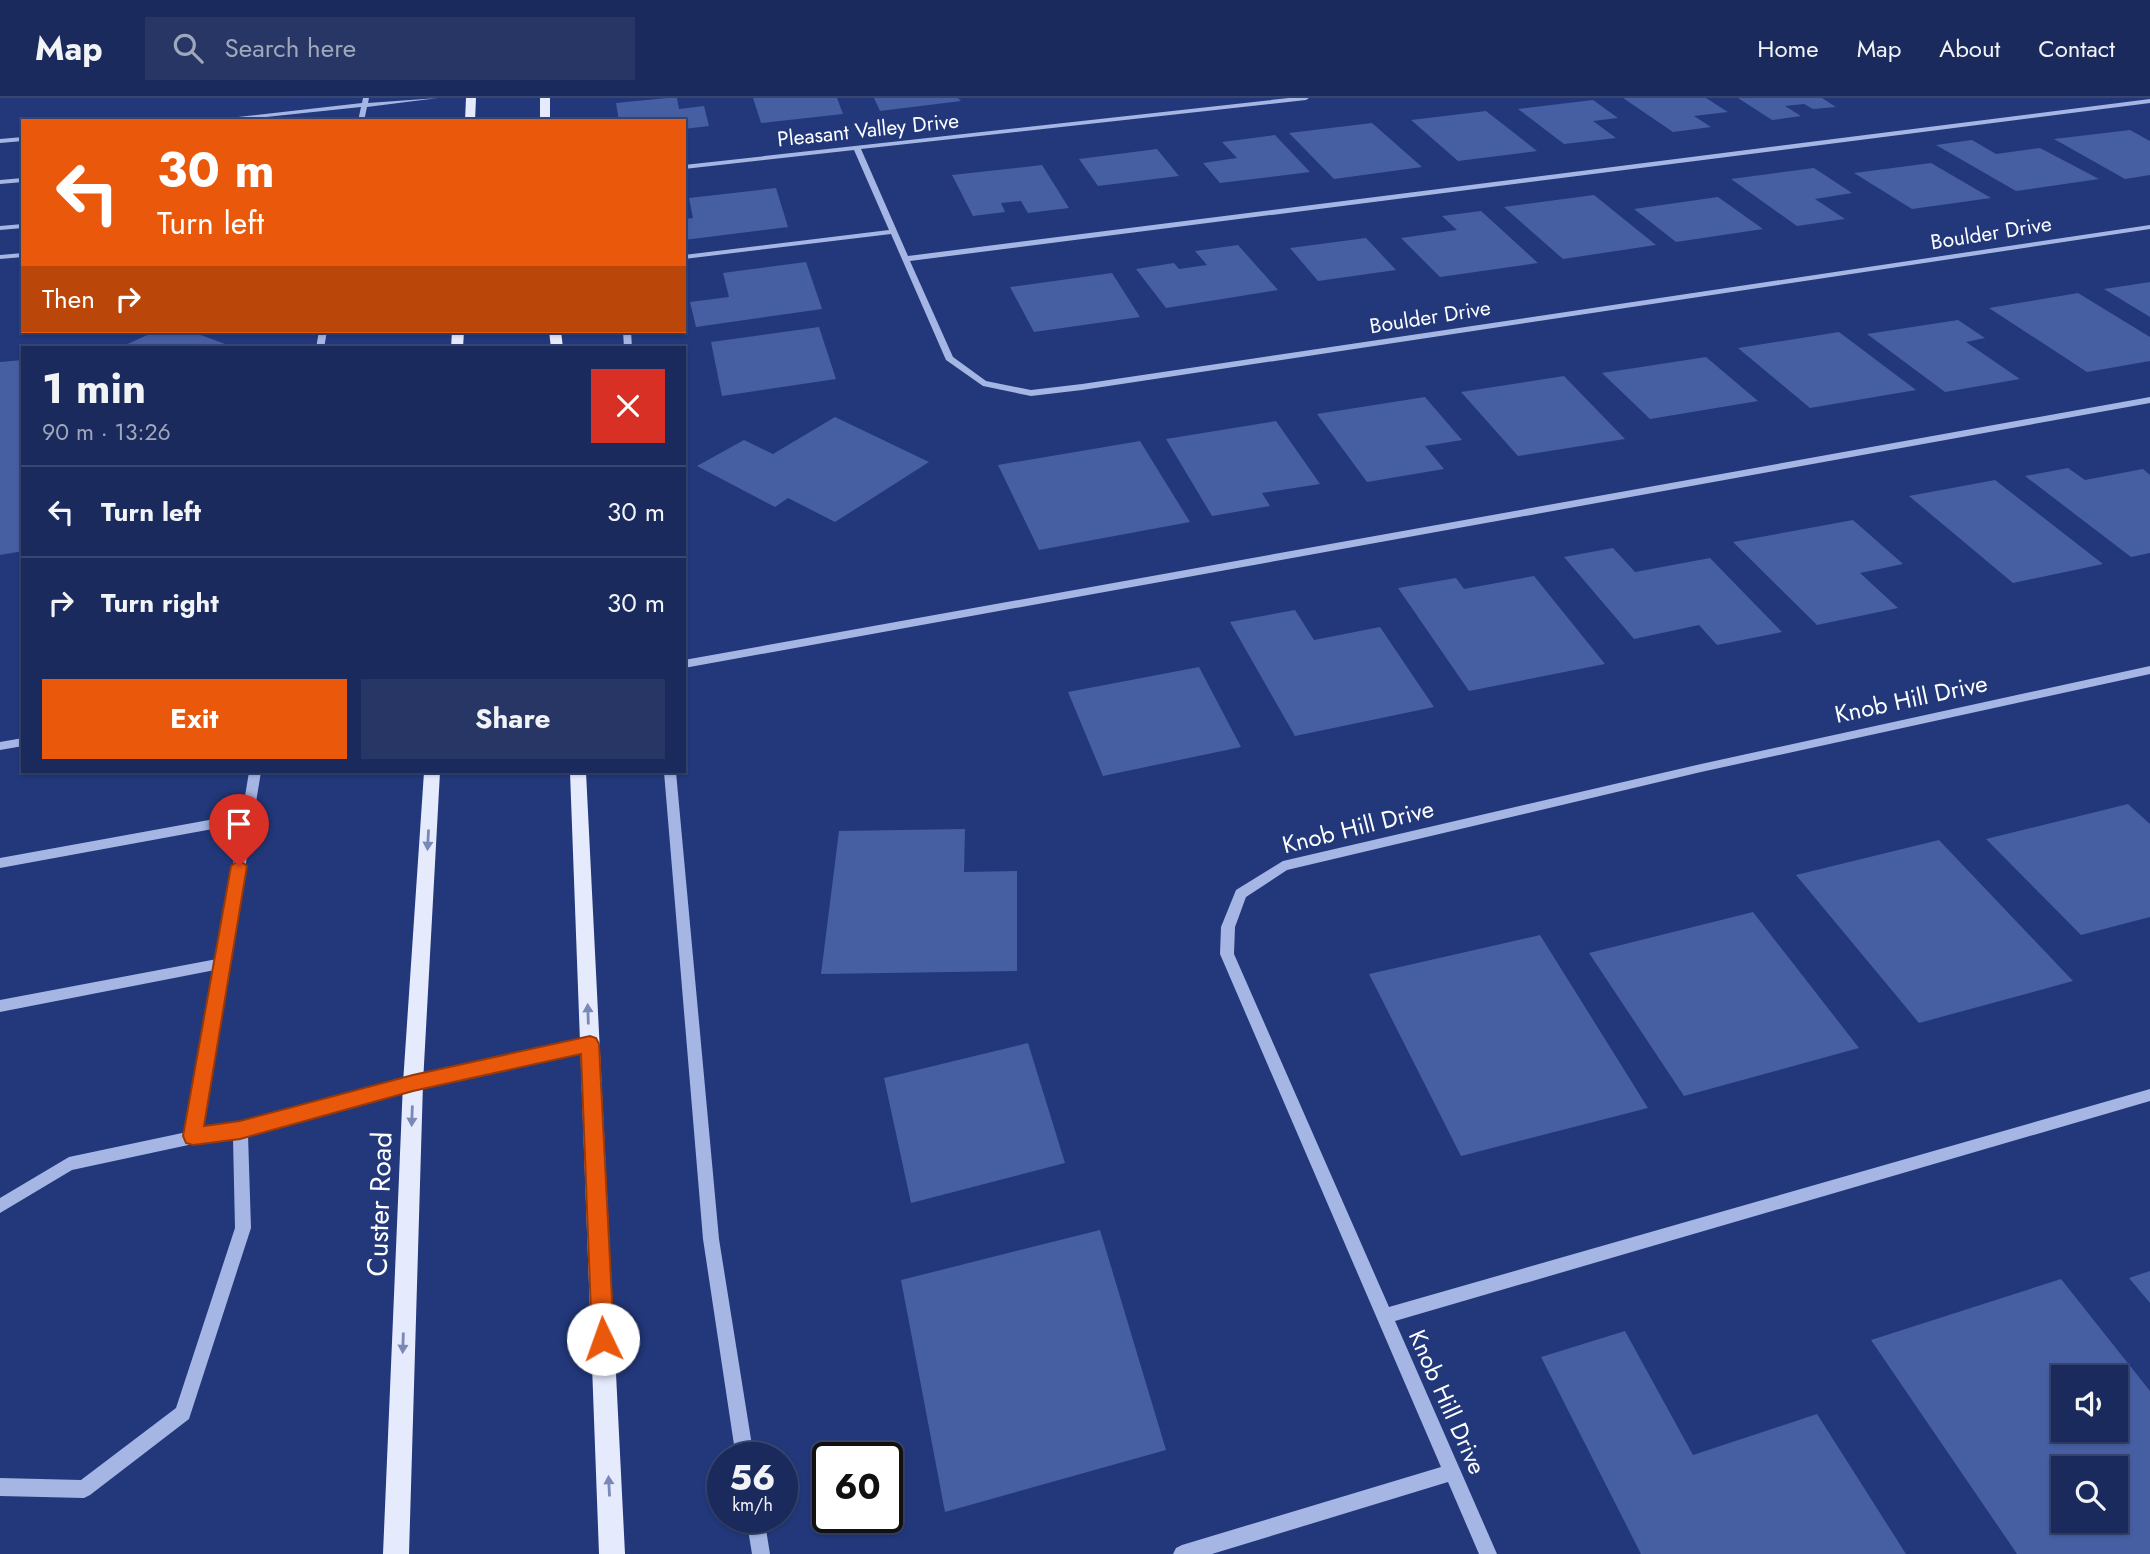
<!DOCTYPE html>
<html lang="en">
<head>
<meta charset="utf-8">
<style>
	:root { --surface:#1a2a5c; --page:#273665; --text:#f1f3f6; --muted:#9fa7bb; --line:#384672; --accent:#ea580c }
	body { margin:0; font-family:Jost,sans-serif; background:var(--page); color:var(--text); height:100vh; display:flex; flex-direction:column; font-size:26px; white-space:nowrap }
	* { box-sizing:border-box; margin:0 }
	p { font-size:23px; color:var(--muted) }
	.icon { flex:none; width:38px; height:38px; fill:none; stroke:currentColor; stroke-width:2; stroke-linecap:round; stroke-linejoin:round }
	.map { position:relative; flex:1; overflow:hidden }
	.panel { position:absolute; left:21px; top:248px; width:665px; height:427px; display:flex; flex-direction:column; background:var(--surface); border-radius:0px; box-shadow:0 2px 5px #0004,0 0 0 2px var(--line) }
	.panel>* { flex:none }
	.hud { position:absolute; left:21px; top:21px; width:665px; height:214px; border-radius:0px; box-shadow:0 2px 5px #0004,0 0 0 2px var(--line); background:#ea580c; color:#fff; overflow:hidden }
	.tools { position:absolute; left:2051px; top:1267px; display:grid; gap:14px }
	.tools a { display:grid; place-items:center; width:77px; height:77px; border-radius:0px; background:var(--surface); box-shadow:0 2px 5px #0004,0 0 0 2px var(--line); font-size:35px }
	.speed { position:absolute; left:707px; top:1344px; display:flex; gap:14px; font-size:35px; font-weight:700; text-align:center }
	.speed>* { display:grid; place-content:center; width:91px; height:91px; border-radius:50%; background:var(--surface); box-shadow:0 2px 5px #0004,0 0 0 2px var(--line); line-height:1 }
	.speed small { font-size:18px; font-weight:400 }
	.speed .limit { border:4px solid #111; border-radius:10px; background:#fff; color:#111 }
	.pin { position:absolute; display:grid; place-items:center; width:60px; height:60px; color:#fff; margin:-72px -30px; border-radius:50% 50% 50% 0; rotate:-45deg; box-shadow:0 0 7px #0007 }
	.pin .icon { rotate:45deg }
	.me { position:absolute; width:77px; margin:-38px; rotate:357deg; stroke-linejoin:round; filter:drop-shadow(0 0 5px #0008) }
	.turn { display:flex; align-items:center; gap:24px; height:147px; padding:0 21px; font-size:32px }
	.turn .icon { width:91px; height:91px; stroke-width:2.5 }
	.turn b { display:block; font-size:49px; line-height:60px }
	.then { display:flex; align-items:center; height:66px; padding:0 21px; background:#0003; gap:14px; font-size:26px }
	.round { display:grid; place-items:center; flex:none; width:74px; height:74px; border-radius:0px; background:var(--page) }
	.headline { display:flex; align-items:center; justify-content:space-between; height:119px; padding:0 21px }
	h1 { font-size:42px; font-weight:700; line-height:52px }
	.button { display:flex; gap:14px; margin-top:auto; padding:14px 21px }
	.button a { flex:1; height:80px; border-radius:0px; background:var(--accent); color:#fff; font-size:28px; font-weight:700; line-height:80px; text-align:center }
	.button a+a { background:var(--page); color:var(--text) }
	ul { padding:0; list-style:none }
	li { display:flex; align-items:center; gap:21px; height:91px; padding:0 21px; border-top:2px solid var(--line) }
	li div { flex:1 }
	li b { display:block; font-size:26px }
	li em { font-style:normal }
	header { display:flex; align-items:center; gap:42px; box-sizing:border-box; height:98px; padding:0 35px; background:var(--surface); border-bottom:2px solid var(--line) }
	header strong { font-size:33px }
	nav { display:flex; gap:38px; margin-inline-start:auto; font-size:24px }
	.search { width:490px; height:63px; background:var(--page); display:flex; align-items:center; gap:18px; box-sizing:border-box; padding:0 24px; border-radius:0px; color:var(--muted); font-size:26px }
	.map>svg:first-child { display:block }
</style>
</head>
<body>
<header>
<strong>Map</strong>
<div class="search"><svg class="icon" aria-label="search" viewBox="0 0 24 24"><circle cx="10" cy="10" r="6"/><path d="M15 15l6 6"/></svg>Search here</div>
<nav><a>Home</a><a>Map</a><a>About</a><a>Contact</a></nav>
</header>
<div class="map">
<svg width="2150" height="1456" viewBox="0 0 2150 1456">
	<rect width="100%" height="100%" fill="#22387b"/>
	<path fill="#465ea2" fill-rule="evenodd" d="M667 0H677L679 11 704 8 709 28 684 31V23H619L616 5Z
		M753 0H837L843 16 761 25Z
		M874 0H958L961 3 880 13Z
		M1623 0H1706L1728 14 1694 18 1711 29 1673 34Z
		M1738 0H1822L1836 9 1813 11 1804 6 1785 8 1801 18 1772 22Z
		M1593 2 1618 20 1593 23 1616 40 1564 46 1518 11Z
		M1486 13 1537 53 1458 63 1411 22Z
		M1372 25 1422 69 1334 81 1289 35Z
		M2130 32 2150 43V77L2125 81 2054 41Z
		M1275 37 1310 74 1220 85 1203 65 1237 60 1222 44Z
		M1972 42 1996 56 2040 50 2099 81 2016 93 1936 47Z
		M1157 51 1179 78 1098 88 1079 61Z
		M1931 65 1991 100 1912 111 1854 75Z
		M1042 67 1069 110 1028 115 1021 103 1001 105 1005 114 973 118 952 77Z
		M1814 70 1852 95 1815 101 1845 121 1797 128 1731 81Z
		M776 90 788 129 684 142V121L693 120 689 100Z
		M1594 97 1656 147 1563 161 1504 109Z
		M1718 99 1763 131 1676 144 1634 111Z
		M1481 113 1538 165 1440 179 1401 140 1457 132 1442 118Z
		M1366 140 1396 172 1318 183 1290 150Z
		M1238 147 1278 192 1166 210 1136 171 1174 165 1179 171 1207 167 1195 153Z
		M806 164 822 211 696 229 690 204 729 199 723 175Z
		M1112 175 1140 219 1034 234 1010 189Z
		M2150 184V219L2104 191Z
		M2078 195 2150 239V263L2087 274 1989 210Z
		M1958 222 1985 240 1966 244 2020 281 1945 294 1867 236Z
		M819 229 836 281 722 298 711 244Z
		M156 233H190L236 250H119Z
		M1839 234 1916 292 1810 310 1738 250Z
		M1706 259 1758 303 1650 321 1602 275Z
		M23 262V453L0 457V264Z
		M1564 278 1625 341 1518 358 1461 294Z
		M1425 299 1462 342 1425 348 1444 371 1367 384 1317 316Z
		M835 319 929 364 835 424 788 400 775 409 697 368 744 342 773 356Z
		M1276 323 1320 386 1262 395 1270 408 1212 418 1166 341Z
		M1140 343 1190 424 1039 452 998 367Z
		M2068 370 2085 382 2143 371 2150 377V455L2131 459 2025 378Z
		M1995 382 2103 466 2013 485 1909 398Z
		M1853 422 1903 466 1860 475 1898 510 1817 527 1733 444Z
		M1613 450 1635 474 1710 460 1782 534 1717 547 1699 527 1634 541 1564 459Z
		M1534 478 1605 566 1469 593 1398 490 1456 480 1464 491Z
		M1295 512 1314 542 1380 529 1434 609 1295 638 1230 524Z
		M1199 569 1241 649 1103 678 1068 594Z
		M2128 706 2150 726V819L2081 837 1986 741Z
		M965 731 964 774 1017 773V873L821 876 839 733Z
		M1939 742 2073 883 1919 925 1796 777Z
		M1753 814 1859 950 1684 998 1589 855Z
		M1540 837 1648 1010 1461 1058 1369 876Z
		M1028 945 1065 1065 911 1105 884 980Z
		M1100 1132 1166 1352 945 1414 901 1182Z
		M2150 1173V1205L2129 1180Z
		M2061 1181 2150 1293V1456H2017L1871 1242ZM2063 1279H2116V1332H2063ZM2063 1370H2116V1423H2063Z
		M1625 1233 1693 1357 1817 1316 1906 1456H1641L1541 1259Z"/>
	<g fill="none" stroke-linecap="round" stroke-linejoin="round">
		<path fill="#a5b6e5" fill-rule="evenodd" d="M363 0H369L368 5 438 0 367 9 364 23H358L361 9 227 23H202L362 5Z
			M1289 0H1309L1306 2 861 51 908 158 2150 1V5L910 163 953 259 986 283 1031 292 1082 286 2150 127V131L1082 292 1031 298 983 288 946 262 891 136 684 161V157L889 132 854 52 684 71V67Z
			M23 39V43L0 45V41Z
			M23 80V84L0 86V82Z
			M23 126V130L0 132V128Z
			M23 155V159L0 161V157Z
			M319 233H327L324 250H316Z
			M623 233H631L632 250H624Z
			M2150 299V305L684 570V562Z
			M2150 568V576L1701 674 1287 772 1246 799 1235 829 1234 856 1389 1209 2150 991V1003L1395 1223 1497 1456H1479L1448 1384 1212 1456H1173L1176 1450 1182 1447 1441 1369 1220 856 1221 829 1236 792 1283 763 1701 666Z
			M23 640V648L0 652V644Z
			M249 674H261L202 1031 240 1025 413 979 590 940 595 942 597 946 595 950 590 952 413 991 248 1037 251 1130 189 1321 90 1397 84 1400 0 1398V1380L81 1382 176 1310 235 1130 233 1040 193 1046 72 1072 0 1115V1100L69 1059 187 1034 215 872 0 914V902L217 861 240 726 0 770V760L242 716Z
			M664 674H676L719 1141 754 1360H736L703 1141Z
			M746 1419H764L770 1456H752Z"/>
		<path fill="#e5eafd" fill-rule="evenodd" d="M466 0H476L475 23H465Z
			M540 0H550V23H540Z
			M452 233H464L463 250H451Z
			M549 233H561L563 250H551Z
			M424 674H440L423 985 409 1456H383L403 985Z
			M570 674H586L625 1456H599Z"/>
	</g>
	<defs><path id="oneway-solid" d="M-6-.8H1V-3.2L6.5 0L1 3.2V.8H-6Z" transform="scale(1.75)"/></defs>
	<g fill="#7a88b6">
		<use href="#oneway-solid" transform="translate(428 742) rotate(93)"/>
		<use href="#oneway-solid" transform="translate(588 916) rotate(-92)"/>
		<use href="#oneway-solid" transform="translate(412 1018) rotate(92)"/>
		<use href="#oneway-solid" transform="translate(403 1245) rotate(92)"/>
		<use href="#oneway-solid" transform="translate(609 1388) rotate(-93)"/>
	</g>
	<path fill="#ea580c" stroke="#983908" stroke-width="2" d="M239 762 247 768 204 1028 240 1023 413 977 590 938 596 940 599 946 614 1241 610 1249 603 1252 595 1249 592 1241 581 956 413 993 240 1041 193 1047 186 1045 183 1038 231 768Z"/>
	<g text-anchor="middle" stroke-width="5" stroke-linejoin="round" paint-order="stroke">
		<g font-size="21" fill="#fff" stroke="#22387b">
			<text transform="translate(868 32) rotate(-6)" y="7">Pleasant Valley Drive</text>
			<text transform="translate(1991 135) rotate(-9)" y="7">Boulder Drive</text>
			<text transform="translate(1430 219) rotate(-9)" y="7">Boulder Drive</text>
		</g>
		<g font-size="24" fill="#fff" stroke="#22387b">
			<text transform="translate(1911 601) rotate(-12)" y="8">Knob Hill Drive</text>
			<text transform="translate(1358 729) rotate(-14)" y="8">Knob Hill Drive</text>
			<text transform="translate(1447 1304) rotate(66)" y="8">Knob Hill Drive</text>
		</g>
		<g font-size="28" fill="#fff" stroke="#22387b">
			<text transform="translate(379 1106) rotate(-88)" y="10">Custer Road</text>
		</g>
	</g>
</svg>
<div class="tools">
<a><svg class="icon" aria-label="sound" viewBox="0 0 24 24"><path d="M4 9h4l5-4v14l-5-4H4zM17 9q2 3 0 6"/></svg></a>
<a><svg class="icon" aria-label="search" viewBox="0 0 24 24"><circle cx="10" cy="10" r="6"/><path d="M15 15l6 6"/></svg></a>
</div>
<div class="speed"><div>56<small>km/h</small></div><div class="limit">60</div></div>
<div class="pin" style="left:239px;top:768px;background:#d93025"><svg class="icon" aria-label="arrive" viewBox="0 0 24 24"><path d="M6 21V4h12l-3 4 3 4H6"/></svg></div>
<svg class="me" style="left:603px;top:1241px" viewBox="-20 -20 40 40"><circle r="19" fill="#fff"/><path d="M0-13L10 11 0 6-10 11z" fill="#ea580c"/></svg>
<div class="hud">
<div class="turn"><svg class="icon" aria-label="left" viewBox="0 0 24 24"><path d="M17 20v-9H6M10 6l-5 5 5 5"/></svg><div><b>30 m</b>Turn left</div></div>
<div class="then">Then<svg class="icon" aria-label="right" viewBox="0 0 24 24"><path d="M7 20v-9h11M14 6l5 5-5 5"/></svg></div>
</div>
<section class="panel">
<div class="headline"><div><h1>1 min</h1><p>90 m · 13:26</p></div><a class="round" style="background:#d93025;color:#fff"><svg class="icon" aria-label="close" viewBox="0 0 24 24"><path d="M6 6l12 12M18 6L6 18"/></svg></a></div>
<ul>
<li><svg class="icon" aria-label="left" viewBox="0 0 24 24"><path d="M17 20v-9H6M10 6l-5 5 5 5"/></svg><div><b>Turn left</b></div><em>30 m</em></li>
<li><svg class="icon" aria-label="right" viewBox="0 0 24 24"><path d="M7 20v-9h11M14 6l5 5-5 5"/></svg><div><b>Turn right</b></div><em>30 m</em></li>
</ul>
<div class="button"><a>Exit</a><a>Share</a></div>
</section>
</div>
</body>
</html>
